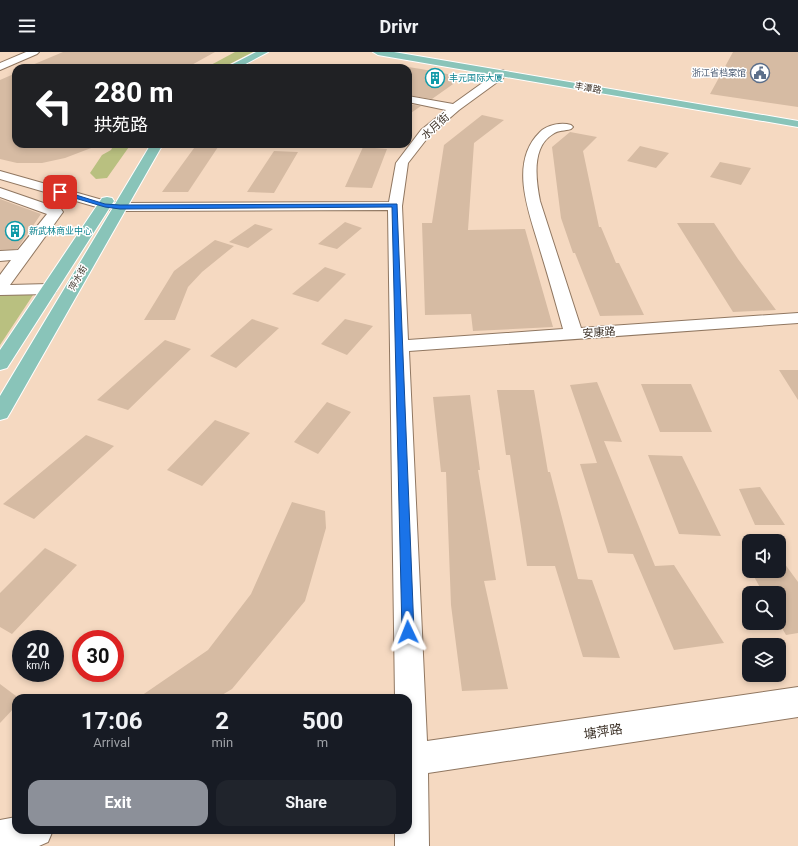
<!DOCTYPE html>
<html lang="en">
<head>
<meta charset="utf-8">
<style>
	:root { --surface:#171b24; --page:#20242c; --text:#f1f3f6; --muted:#9ea1a6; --accent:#8c9099 }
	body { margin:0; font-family:Roboto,"Noto Sans SC",sans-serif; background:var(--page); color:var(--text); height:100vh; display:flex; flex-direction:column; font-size:15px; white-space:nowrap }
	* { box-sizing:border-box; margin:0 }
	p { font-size:13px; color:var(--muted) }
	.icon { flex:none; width:22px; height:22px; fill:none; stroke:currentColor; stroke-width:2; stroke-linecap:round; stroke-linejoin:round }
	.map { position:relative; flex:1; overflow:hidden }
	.side { position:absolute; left:12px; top:642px; width:400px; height:140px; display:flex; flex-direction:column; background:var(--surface); border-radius:12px; box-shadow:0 2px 6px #0003 }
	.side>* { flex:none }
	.top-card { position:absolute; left:12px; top:12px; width:400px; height:84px; border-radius:12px; box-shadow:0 2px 6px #0003; background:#202124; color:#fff; overflow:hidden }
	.controls { position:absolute; left:742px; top:482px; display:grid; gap:8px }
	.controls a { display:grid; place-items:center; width:44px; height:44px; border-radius:8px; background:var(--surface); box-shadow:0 2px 6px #0003; font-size:20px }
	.speed { position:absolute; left:12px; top:578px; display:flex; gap:8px; font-size:20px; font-weight:700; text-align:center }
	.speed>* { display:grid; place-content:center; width:52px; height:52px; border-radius:50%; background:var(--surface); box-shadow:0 2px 6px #0003; line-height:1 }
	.speed small { font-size:10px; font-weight:400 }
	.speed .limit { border:6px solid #d22; background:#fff; color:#111 }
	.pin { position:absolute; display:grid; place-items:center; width:34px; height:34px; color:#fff; margin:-17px; border-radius:8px; box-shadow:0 2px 6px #0006 }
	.me { position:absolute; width:44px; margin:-22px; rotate:358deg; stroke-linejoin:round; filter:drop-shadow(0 0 3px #0008) }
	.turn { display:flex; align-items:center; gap:14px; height:84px; padding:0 16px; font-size:18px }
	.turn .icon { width:52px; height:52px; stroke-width:2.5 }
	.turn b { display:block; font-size:28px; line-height:34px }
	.eta { display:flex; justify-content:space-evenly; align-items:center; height:68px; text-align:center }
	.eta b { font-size:24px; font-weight:700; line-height:28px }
	.cta { display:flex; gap:8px; margin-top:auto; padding:8px 16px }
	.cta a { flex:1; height:46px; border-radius:12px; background:var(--accent); color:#fff; font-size:16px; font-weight:700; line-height:46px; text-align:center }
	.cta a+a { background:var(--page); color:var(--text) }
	header { display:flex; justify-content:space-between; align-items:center; height:52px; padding:0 16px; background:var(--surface); font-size:18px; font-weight:700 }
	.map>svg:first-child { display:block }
</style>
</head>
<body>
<header><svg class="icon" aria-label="menu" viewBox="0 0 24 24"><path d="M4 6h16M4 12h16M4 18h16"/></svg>Drivr<svg class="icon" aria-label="search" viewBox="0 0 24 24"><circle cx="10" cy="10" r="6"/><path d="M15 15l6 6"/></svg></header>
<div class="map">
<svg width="798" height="794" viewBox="0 0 798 794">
	<rect width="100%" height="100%" fill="#f5d9c1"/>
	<path fill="#b9c080" d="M235 0H253L222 16H211L213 15 209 14Z
		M114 92H131L107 126 96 127 90 121 102 103 111 98Z
		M0 240 33 243 0 293Z"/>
	<path fill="#d6bba3" d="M63 0H215L188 15 180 16H25Z
		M733 0H798V55L710 42Z
		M408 15 421 17 463 25 432 47 408 43Z
		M16 21V92L99 93 65 106 42 111H17L0 107V28Z
		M408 52 421 54 408 63Z
		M482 63 504 68 474 91 468 178 525 177 553 275 473 279 471 262 425 263 422 171H432L444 93Z
		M570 80 597 85 583 99 599 175H601L616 211H619L644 263 600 264 575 201H573L561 166 552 95Z
		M197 92H220L188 140H162Z
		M640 94 669 101 656 116 627 109Z
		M363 95 387 97 372 136 345 135Z
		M274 99 298 100 274 141 247 140Z
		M720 110 751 116 741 133 710 125Z
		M0 147 41 162 17 197 0 198Z
		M345 170 362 176 337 197 318 192Z
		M677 171H714L738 207 776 258 733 260Z
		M255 172 273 177 248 196 229 190Z
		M215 188 234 194 202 220 188 235 175 268H144L174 219Z
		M325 215 346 222 318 250 292 242Z
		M252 267 279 276 236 316 210 304Z
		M345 267 373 274 347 303 321 292Z
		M165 288 191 297 128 358 97 348Z
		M779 318H798V348Z
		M597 330 622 390 604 389 655 514 674 513 724 591 674 598 633 502 608 501 580 412 597 411 570 333Z
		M641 332H691L712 380H660Z
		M497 338H534L548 420H550L578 527 592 528 620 606 583 605 555 514H527L510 403H506Z
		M470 343 480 418H478L496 528 484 529 508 637 462 639 451 553 446 420H441L433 345Z
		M327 350 351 360 318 402 294 390Z
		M215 368 250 381 202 434 167 418Z
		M86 383 114 394 34 467 3 452Z
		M648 403 682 404 721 484 679 482Z
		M760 435 785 473H755L739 437Z
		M292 450 325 459 326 476 305 549 232 637 217 646H138L208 598 251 542Z
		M45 496 77 513 12 582 0 575V541Z
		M779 504 798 530V581L786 583 779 571V541H763L751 519H779Z
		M0 632 16 644V654L0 671Z"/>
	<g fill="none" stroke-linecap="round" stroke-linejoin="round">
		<defs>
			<path id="minor" d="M26 0H39L37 2 0 18V11Z
				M246 12 253 14 255 16H242L243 13Z
				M503 18 508 21 507 23 459 58 429 84 408 111 402 154 408 288 563 277C556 252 549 227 541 201 531 165 507 112 540 80 547 73 561 70 571 73L573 75 571 77C565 79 558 78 553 82 531 95 536 128 540 149L581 276 798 261V271L409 299 427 689 798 635V665L428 721 429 794H395V778H408V646H395L388 158 120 159 100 156 0 127V119L106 149 120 151 389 150 396 111 421 78 446 58 408 50V44L453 52 499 19Z
				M0 136 61 157 63 160 10 233 49 232 55 233 57 237 55 241 49 242 0 243V223L11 208 0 209V199L18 198 47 162 0 145Z
				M16 765V778H53L48 790 39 794H0V768Z"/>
			<path id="major" d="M256 0H268L238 16H225Z
				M373 0H394L798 69V75L378 3Z
				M151 92H163L10 361 7 366 0 368V344Z
				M107 145 112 146 114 149 7 316 0 318V298L102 146Z"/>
		</defs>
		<use href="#minor" stroke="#907761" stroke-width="2"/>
		<use href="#major" stroke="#fff" stroke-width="2"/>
		<use href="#minor" fill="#fff" fill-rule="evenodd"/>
		<use href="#major" fill="#89c4b9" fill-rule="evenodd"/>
	</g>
	<path fill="#1a73e8" stroke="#114b97" d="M60 138 105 152 120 153 397 152 414 580 412 584 408 585 404 584 402 580 392 155 120 157 105 155 58 141 57 140Z"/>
	<defs>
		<symbol id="civic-ring" viewBox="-11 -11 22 22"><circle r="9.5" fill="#fff" stroke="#5c6f8a" stroke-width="1.5"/><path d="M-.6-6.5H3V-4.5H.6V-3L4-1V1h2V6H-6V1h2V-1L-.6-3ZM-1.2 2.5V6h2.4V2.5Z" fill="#5c6f8a"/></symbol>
		<symbol id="building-ring" viewBox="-11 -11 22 22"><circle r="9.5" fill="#fff" stroke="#0f9aa8" stroke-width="1.5"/><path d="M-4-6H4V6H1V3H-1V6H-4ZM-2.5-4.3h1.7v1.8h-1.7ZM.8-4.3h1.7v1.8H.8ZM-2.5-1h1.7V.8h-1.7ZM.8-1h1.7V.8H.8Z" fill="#0f9aa8"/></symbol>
	</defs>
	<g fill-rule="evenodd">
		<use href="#civic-ring" x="749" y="10" width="22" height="22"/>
		<use href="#building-ring" x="424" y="15" width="22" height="22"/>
		<use href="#building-ring" x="4" y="168" width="22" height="22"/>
	</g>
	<g text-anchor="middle" stroke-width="3" stroke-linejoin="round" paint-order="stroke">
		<g font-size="9" fill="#4e5e75" stroke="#fff" text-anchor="end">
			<text x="746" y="24">浙江省档案馆</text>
		</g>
		<g font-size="9" fill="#0d838f" stroke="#fff" text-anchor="start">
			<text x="449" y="29">丰元国际大厦</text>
			<text x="29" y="182">新武林商业中心</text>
		</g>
		<g font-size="9" fill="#3e3329" stroke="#fff">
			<text transform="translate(588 36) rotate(10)" y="3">丰潭路</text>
			<text transform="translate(78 226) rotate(-60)" y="3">萍水街</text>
		</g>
		<g font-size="11" fill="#3e3329" stroke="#fff">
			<text transform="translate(435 74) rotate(-42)" y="4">水月街</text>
			<text transform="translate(599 280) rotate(-4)" y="4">安康路</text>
		</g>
		<g font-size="13" fill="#3e3329" stroke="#fff">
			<text transform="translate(603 679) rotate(-9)" y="5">塘萍路</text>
		</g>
	</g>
</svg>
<div class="controls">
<a><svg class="icon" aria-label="sound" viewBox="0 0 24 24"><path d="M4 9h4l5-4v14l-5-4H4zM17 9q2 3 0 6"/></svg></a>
<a><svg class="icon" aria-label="search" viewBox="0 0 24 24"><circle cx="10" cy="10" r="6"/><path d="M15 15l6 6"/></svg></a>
<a><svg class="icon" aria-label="layers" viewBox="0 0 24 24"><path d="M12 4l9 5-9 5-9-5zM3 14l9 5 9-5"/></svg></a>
</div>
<div class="speed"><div>20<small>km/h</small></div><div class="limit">30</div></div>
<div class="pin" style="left:60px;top:140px;background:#d93025"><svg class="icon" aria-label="arrive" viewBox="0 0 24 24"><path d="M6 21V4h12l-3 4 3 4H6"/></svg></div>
<svg class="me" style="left:408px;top:580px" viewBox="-20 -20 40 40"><path d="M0-17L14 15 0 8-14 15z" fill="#1a73e8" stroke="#fff" stroke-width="4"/></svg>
<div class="top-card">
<div class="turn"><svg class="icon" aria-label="left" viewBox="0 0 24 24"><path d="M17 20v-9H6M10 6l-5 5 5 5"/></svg><div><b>280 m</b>拱苑路</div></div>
</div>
<section class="side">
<div class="eta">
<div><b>17:06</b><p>Arrival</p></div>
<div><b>2</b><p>min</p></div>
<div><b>500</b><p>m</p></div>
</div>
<div class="cta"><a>Exit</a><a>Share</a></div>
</section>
</div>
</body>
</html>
